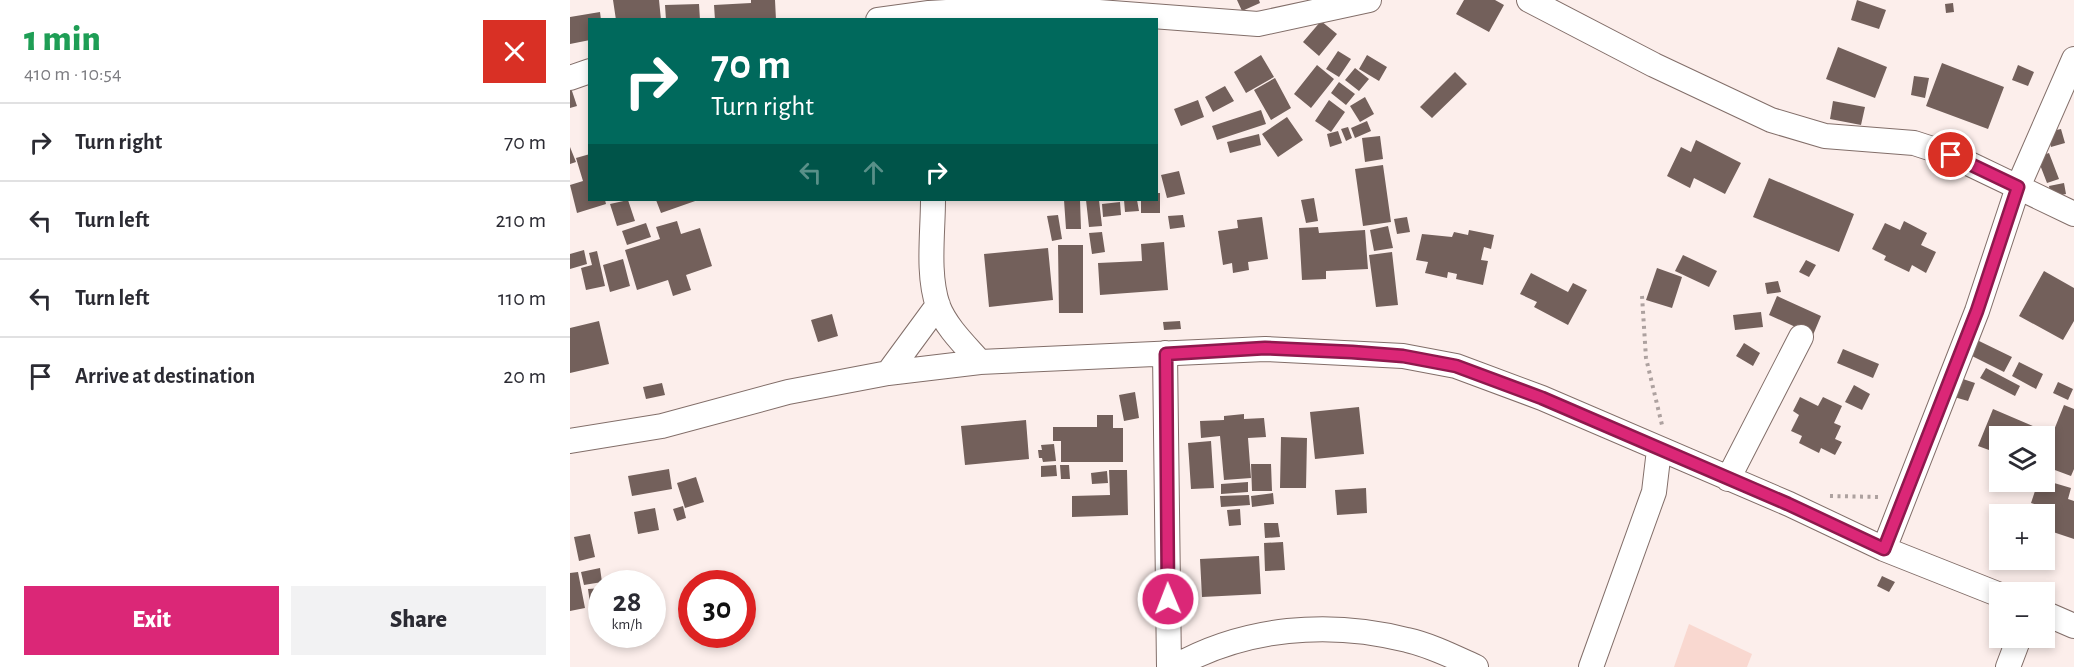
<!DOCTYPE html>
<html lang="en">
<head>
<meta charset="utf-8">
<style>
	:root { --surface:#fff; --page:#f2f2f3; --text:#2b2b33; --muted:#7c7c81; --line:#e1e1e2; --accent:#db2777 }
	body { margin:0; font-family:"Alegreya Sans",sans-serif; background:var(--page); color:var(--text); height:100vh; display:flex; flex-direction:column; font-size:22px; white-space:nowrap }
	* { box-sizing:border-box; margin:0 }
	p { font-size:20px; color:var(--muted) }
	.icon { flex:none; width:33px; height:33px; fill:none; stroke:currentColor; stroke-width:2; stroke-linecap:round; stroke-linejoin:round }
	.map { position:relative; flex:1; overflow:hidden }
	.side { display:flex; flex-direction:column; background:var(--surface); width:570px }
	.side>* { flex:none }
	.banner { position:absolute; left:18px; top:18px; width:570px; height:183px; border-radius:0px; box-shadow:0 3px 9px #0003; background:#00695c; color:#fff; overflow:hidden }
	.buttons { position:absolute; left:1419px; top:426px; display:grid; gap:12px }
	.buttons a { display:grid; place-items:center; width:66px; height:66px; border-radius:0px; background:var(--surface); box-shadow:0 3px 9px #0003; font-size:30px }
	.speed { position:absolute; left:18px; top:570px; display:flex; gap:12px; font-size:30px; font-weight:700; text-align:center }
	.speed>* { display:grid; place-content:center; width:78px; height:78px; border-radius:50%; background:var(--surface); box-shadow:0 3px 9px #0003; line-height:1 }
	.speed small { font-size:15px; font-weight:400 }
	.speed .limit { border:9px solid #d22; background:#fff; color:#111 }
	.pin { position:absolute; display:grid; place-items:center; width:51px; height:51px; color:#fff; margin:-26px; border:3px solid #fff; border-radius:50%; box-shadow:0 2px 6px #0007 }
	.me { position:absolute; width:66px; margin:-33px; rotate:359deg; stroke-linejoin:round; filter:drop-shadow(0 0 4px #0008) }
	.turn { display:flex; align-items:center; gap:21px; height:126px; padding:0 24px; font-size:27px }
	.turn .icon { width:78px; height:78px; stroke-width:2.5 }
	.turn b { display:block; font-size:42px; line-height:51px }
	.lanes { display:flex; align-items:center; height:57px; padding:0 24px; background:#0003; justify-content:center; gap:30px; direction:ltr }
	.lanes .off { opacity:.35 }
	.round { display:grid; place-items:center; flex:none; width:63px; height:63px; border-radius:0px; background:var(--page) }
	.head { display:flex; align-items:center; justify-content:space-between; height:102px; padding:0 24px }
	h1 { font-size:36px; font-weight:800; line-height:45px; color:#1e9e55 }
	.cta { display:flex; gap:12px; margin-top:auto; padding:12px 24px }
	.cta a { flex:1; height:69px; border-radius:0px; background:var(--accent); color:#fff; font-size:24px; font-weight:800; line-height:69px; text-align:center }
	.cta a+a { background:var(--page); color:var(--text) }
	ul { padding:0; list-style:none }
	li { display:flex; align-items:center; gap:18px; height:78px; padding:0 24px; border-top:2px solid var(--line) }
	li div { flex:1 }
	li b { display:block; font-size:22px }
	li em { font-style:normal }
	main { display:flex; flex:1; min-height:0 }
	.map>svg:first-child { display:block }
</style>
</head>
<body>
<main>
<section class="side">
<div class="head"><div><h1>1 min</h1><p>410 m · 10:54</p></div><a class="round" style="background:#d93025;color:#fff"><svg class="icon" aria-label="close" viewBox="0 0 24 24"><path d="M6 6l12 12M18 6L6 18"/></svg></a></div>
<ul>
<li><svg class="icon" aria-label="right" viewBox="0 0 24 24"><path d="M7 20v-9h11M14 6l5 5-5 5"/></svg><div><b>Turn right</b></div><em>70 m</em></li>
<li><svg class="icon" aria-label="left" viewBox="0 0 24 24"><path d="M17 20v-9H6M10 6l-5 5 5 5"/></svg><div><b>Turn left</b></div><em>210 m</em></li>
<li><svg class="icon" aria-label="left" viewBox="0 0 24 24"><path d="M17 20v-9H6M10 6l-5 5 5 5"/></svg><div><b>Turn left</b></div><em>110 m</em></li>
<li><svg class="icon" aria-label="arrive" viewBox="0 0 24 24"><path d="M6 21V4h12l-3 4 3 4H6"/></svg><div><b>Arrive at destination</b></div><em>20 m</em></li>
</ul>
<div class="cta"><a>Exit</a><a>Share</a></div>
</section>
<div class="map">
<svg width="1504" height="667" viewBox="0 0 1504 667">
	<rect width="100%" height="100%" fill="#fceeeb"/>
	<path fill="#f9d8d0" d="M1119 624 1182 654 1177 667H1104Z"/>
	<path fill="#73605b" d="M43 0H89L91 20H46Z
		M181 0H205L206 20H145L144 5 181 3Z
		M667 0H689L690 3 672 11Z
		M894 0H925L934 5 919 32 886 14Z
		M1287 0 1316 10 1309 29 1281 20Z
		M1383 3 1384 12 1376 13 1375 4Z
		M129 4 130 20H96L95 5Z
		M30 12 31 20H20V40L0 44V17Z
		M751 21 767 34 749 56 733 42Z
		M1268 47 1317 67 1305 98 1256 79Z
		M768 51 781 59 769 77 756 69Z
		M691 55 704 77 676 93 664 72Z
		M797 55 817 67 809 81 789 69Z
		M1372 63 1434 87 1418 129 1356 106Z
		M747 65 764 79 741 108 724 94Z
		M1448 65 1464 72 1458 86 1442 80Z
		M785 68 799 79 789 91 775 80Z
		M885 72 897 84 862 118 850 107Z
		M1344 76 1359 78 1355 98 1341 95Z
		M705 78 721 108 701 120 684 90Z
		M769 82 785 94 776 105 761 93Z
		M0 85 7 106 0 108Z
		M655 86 664 101 643 112 635 97Z
		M795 97 804 114 790 122 780 106Z
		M628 100 634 117 611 126 604 109Z
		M759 100 775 112 761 132 745 121Z
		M1263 101 1295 107 1291 125 1260 119Z
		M691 110 696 124 647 140 642 126Z
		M717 117 733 140 708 157 692 134Z
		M797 121 801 131 785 138 781 128Z
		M778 127 782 138 776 141 771 129Z
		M1491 129 1495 143 1481 147 1477 132Z
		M768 131 772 143 760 147 757 134Z
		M689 134 691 145 660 153 657 142Z
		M810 136 813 159 795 162 792 138Z
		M1126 140 1171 163 1155 194 1124 178 1120 188 1097 176 1111 147 1121 152Z
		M0 147 6 162 0 164Z
		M1479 153 1489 179 1477 183 1467 157Z
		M20 154V200H35L36 204 7 213 0 185 13 181 6 158Z
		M813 165 821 222 793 226 785 169Z
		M609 171 615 194 597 198 591 175Z
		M1199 178 1284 214 1269 252 1183 217Z
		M1494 183 1496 194 1481 197 1479 186Z
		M586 193H590V213H571V200H586Z
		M744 198 748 221 736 223 731 200Z
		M58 200 65 221 47 226 40 204Z
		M86 200H128L91 213Z
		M494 200H510L511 229H496Z
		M516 200H529L532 226 519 227Z
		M554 200H567L569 211 555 212Z
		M550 202 551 215 533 217 532 204Z
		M488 215 492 239 482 241 477 216Z
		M613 215 615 227 600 229 598 216Z
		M692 217 698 259 678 262 679 270 663 273 662 263 653 265 648 231 668 228 667 220Z
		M837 217 840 232 827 234 824 219Z
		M107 221 111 234 130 228 142 266 116 275 121 290 103 296 98 280 67 290 55 250 90 239 86 227Z
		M1334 221 1357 233 1351 245 1366 252 1356 273 1342 265 1339 272 1314 260 1316 256 1302 249 1315 223 1330 230Z
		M76 223 81 237 57 245 52 231Z
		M818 226 823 248 804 251 800 230Z
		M748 227 749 233 795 230 798 269 756 271V279L732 280 729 228Z
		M899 230 924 235 921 249 914 247 911 260 918 261 913 285 886 279 887 274 878 272 877 278 855 273 858 262 846 260 852 234 882 237 884 232 898 235Z
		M532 232 535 252 522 254 519 233Z
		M594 242 598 290 530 295 528 263 572 261 571 244Z
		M488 245H513V313H489Z
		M478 248 483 300 419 307 414 254Z
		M14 250 17 264 0 269V254Z
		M27 251 35 286 16 290 11 268 22 265 19 253Z
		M822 252 828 305 806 307 799 255Z
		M1113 255 1147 271 1139 287 1105 271Z
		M53 259 60 286 40 292 33 265Z
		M1236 260 1246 265 1239 277 1229 272Z
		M1087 268 1112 277 1102 308 1076 300Z
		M1474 271 1504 288V321L1493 340 1449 316Z
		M961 273 998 292 1003 283 1017 290 998 325 964 307 967 302 950 294Z
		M1208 281 1211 292 1197 294 1195 283Z
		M1207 296 1251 316 1243 335 1199 315Z
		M1191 312 1193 327 1165 330 1163 315Z
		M262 314 268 336 248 342 241 320Z
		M29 321 39 364 0 373V328Z
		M610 321 611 329 594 330 593 322Z
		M1407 340 1442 357 1434 372 1400 355Z
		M1174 343 1190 353 1183 366 1166 356Z
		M1273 349 1309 364 1303 378 1267 363Z
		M1449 362 1473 374 1466 389 1442 376Z
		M1416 368 1450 386 1445 396 1410 378Z
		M1390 378 1405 383 1398 401 1384 397Z
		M1488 382 1503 389 1498 400 1483 393Z
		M92 383 95 395 76 399 73 387Z
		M1284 385 1300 394 1292 410 1275 402Z
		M565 392 569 418 554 421 549 395Z
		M1230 397 1248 406 1253 397 1272 406 1264 423 1271 426 1265 439 1272 442 1265 455 1251 448 1249 453 1229 443 1232 436 1221 431 1229 415 1223 411Z
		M1494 405 1504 409V469L1501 476 1474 466V455Z
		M789 407 794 454 745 459 740 412Z
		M1423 409 1472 430 1470 436H1430V454L1408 446Z
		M674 414V419L694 418 696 437 678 438 681 478 654 480 650 436 631 438 630 421 654 420V416Z
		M527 415H543V428H553V462H491V441H483V427H527Z
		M456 420 459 459 395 465 391 426Z
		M711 437 737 438 736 488H710Z
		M641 441 644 488 621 489 618 443Z
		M484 444 486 461 473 462 472 458H469L468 450H472L471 445Z
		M681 464H701L702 491H682Z
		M486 465 487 476 471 477V466Z
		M490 465H499L500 479H491Z
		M99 469 102 489 62 496 58 476Z
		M539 470H557L558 515 502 517V496L540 495Z
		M537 471 538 483 522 484 521 473Z
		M126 477 134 502 115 508 107 483Z
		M1474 480 1501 488 1498 499 1504 501V539L1474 529V514H1464L1467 505 1461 503 1468 482Z
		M678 482V492L651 494V484Z
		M796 488 797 513 767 515 765 490Z
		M703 493 704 504 682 507 681 496Z
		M679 495 680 505 651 507 650 496Z
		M113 506 116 518 107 521 103 509Z
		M85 508 89 530 68 534 64 512Z
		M670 509 671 525 659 526 657 510Z
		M694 523H708L710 537 695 538Z
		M20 534 25 557 9 561 4 537Z
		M713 542 715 570 695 571 694 543Z
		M689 556 691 594 632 597 630 559Z
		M30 568 32 582 14 585 11 572Z
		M8 572 15 608 0 611V573Z
		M1312 576 1325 582 1319 592 1307 586Z
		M32 588V601L20 603 18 589Z"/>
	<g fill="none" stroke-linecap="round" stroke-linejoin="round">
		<defs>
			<path id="street" d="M959 0 1084 65 1201 120 1255 136 1344 143 1381 155 1504 214
				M308 20 359 13 463 7 688 24 799 0
				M0 78 20 71
				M363 200C363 233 357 274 368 306 376 327 395 345 410 362
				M595 353 599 667
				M318 373 368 305
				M0 441 92 426 218 392 318 373 410 362 695 349 833 356 886 366 972 398 1219 504 1314 549 1430 595
				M1158 479 1231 337
				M1314 549 1407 311 1448 187 1504 59
				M1474 613 1504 626
				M604 667C675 627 759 620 837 640 860 645 884 657 906 667
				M1021 667 1084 492 1089 450
				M1438 667 1449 638"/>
		</defs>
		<use href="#street" stroke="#826e69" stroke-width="26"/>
		<path stroke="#ada19f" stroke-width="4" stroke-dasharray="3 4.5" stroke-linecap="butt" d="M1072 296 1076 358 1092 425
			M1260 496 1310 497"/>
		<use href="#street" stroke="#fff" stroke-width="24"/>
	</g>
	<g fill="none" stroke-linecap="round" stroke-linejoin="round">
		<defs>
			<path id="route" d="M598 599 596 354 695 348 782 352 833 356 886 366 972 398 1218 504 1314 549 1407 311 1448 187 1381 155"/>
		</defs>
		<use href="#route" stroke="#8e194d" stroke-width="15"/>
		<use href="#route" stroke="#db2777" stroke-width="10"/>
	</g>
</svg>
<div class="buttons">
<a><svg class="icon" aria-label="layers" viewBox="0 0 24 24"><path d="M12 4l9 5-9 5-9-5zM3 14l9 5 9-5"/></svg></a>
<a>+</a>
<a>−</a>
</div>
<div class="speed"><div>28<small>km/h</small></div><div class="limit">30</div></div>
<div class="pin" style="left:1381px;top:155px;background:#d93025"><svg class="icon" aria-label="arrive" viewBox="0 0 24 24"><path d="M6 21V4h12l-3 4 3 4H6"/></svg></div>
<svg class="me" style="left:598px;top:599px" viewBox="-20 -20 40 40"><circle r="17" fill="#db2777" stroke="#fff" stroke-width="3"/><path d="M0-11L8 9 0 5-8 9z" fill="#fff"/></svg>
<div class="banner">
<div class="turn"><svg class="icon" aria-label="right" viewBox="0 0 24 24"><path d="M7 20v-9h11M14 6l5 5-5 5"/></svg><div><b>70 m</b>Turn right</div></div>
<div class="lanes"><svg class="icon off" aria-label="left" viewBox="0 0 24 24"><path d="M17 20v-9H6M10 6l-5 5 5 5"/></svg><svg class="icon off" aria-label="ahead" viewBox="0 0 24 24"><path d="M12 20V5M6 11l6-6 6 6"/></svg><svg class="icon" aria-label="right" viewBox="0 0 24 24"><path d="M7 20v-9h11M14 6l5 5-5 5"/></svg></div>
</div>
</div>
</main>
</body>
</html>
